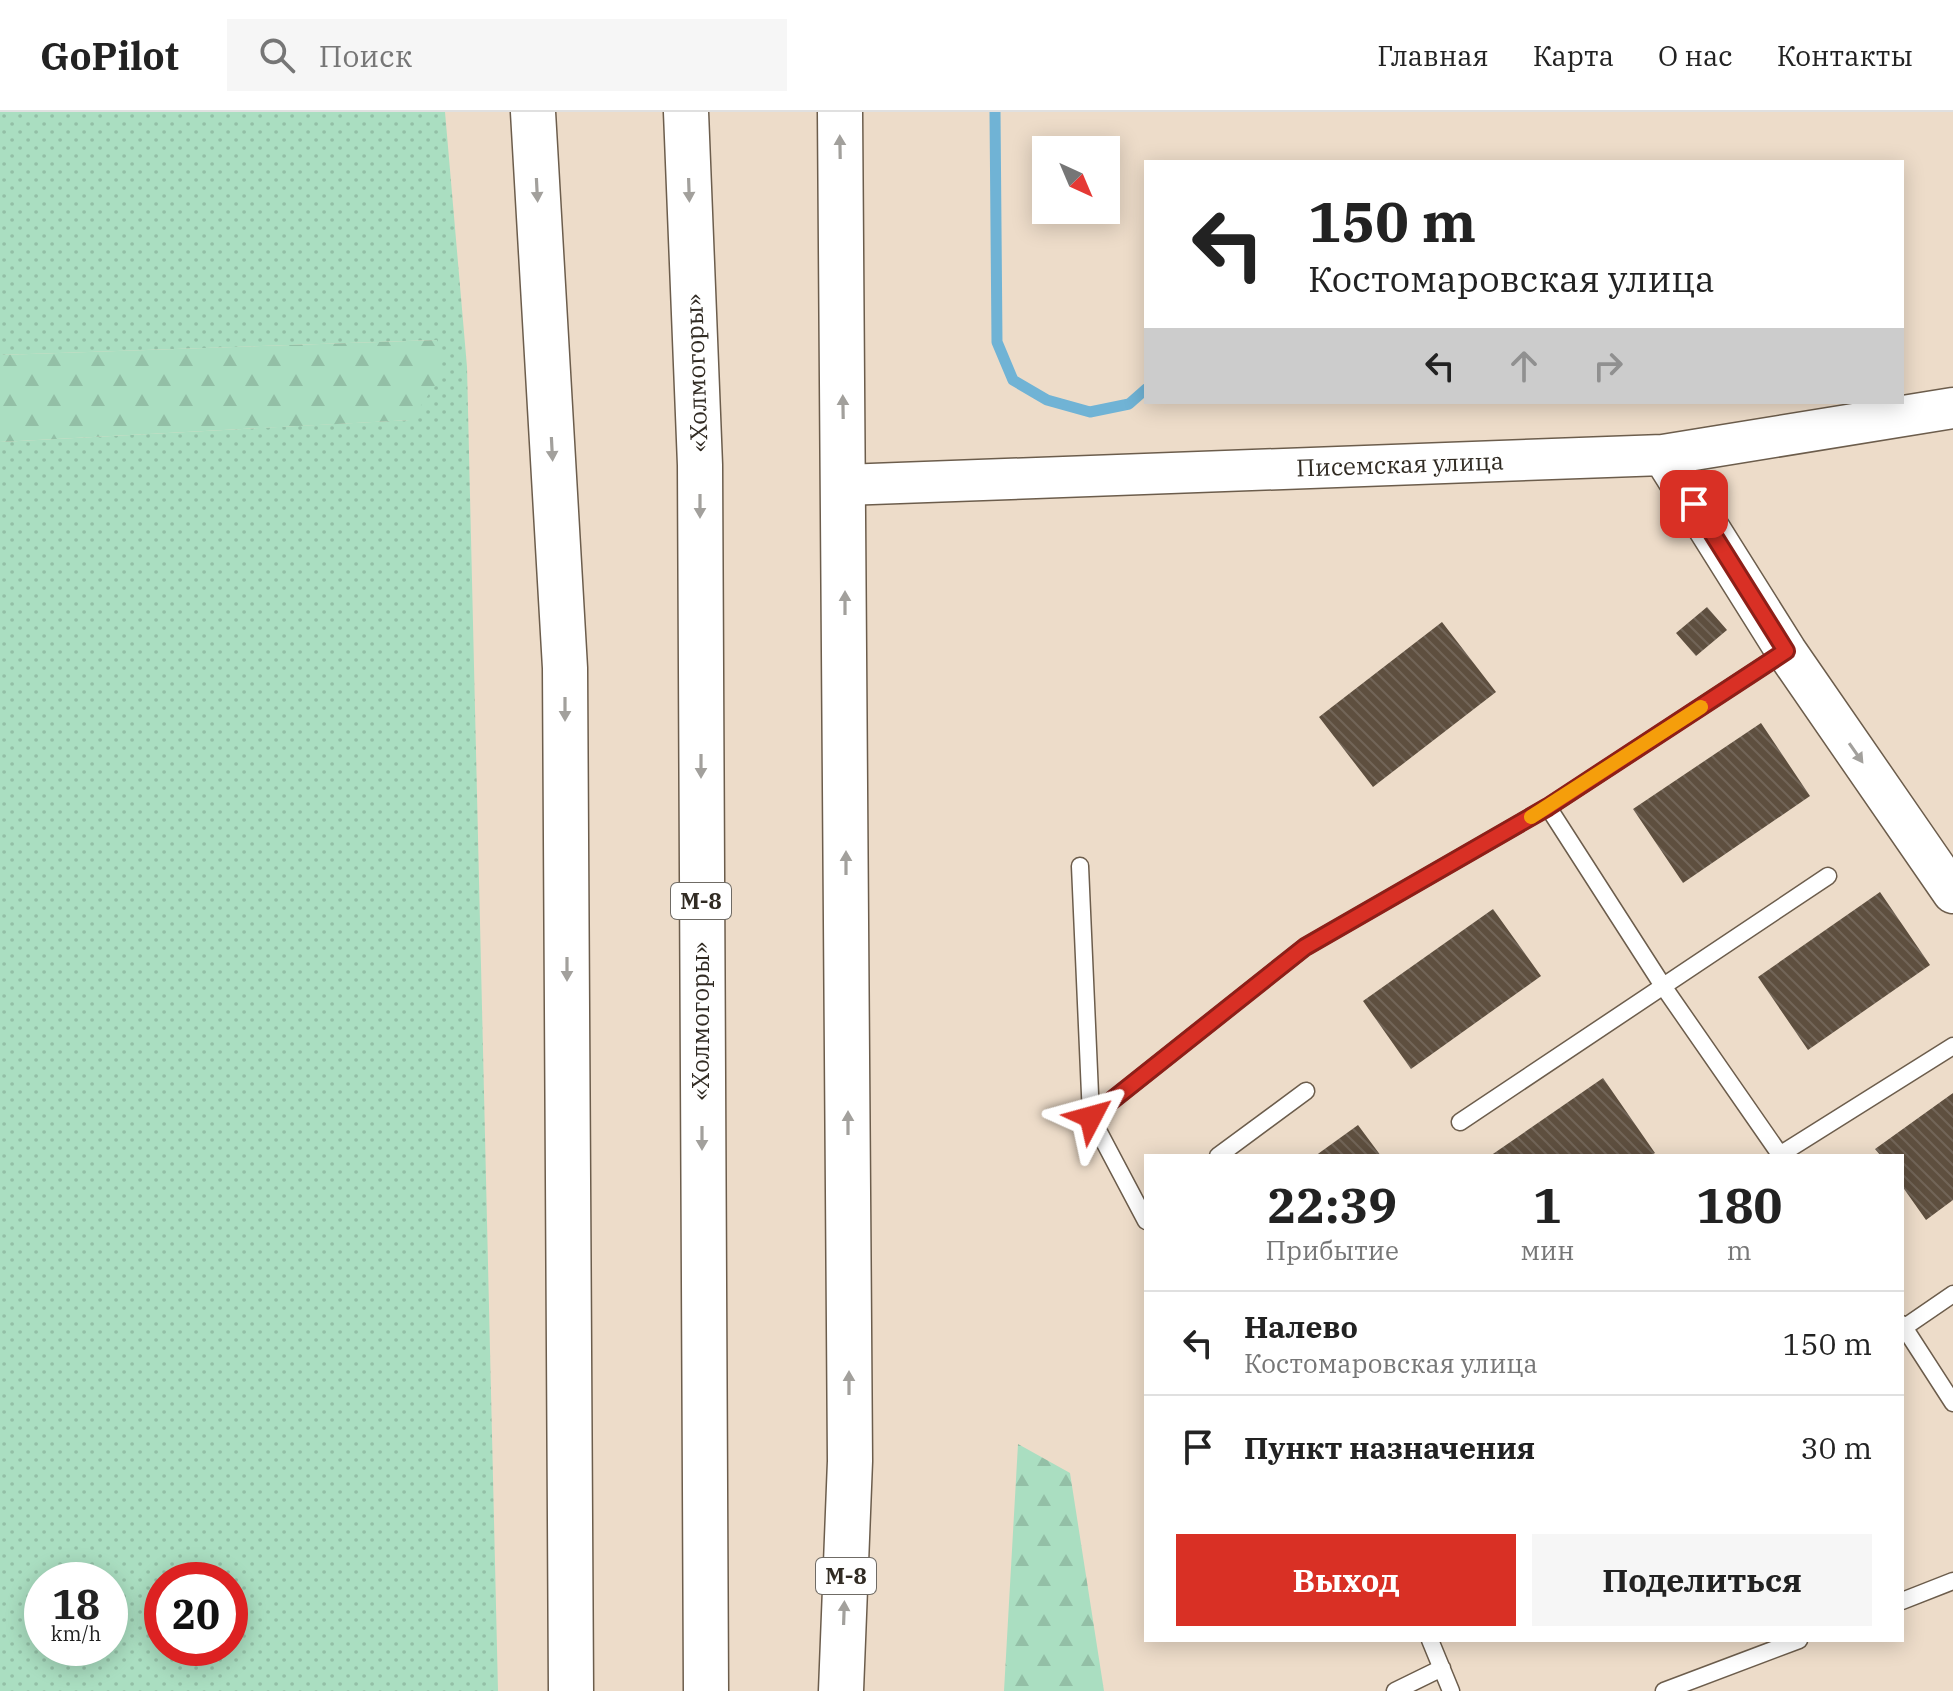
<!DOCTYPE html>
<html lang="ru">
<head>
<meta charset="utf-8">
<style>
	:root { --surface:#fff; --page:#f6f6f6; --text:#222; --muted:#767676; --line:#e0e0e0; --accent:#d93025 }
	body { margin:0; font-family:"IBM Plex Serif",serif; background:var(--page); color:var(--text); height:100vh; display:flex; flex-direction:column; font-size:30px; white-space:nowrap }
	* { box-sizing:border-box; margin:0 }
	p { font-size:26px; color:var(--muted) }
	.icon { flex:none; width:44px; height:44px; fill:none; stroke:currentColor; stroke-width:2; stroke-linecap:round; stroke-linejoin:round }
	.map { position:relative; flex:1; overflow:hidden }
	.drawer { position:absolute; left:1144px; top:1042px; width:760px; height:488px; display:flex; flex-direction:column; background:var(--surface); border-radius:0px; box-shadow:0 4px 20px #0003 }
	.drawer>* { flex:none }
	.banner { position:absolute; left:1144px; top:48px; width:760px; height:244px; border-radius:0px; box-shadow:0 4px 20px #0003; background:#fff; color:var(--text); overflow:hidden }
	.needle { width:52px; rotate:136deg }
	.tools { position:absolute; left:1032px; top:24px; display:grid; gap:16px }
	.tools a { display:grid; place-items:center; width:88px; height:88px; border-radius:0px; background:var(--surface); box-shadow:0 4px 20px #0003; font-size:40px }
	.speed { position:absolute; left:24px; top:1450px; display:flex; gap:16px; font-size:40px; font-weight:700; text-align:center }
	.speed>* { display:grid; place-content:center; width:104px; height:104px; border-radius:50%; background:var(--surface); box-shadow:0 4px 20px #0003; line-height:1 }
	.speed small { font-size:20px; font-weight:400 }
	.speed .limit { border:12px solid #d22; background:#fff; color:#111 }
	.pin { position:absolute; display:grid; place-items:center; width:68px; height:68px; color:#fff; margin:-34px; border-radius:16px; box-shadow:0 4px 12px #0006 }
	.me { position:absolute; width:88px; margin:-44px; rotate:51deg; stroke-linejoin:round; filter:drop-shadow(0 0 6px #0008) }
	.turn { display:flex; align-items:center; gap:28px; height:168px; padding:0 32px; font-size:36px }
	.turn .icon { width:104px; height:104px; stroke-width:2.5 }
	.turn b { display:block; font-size:56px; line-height:68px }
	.lanes { display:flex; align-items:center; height:76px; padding:0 32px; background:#0003; justify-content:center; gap:40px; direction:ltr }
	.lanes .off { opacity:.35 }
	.eta { display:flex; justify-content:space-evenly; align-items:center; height:136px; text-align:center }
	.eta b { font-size:48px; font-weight:700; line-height:56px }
	.primary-button { display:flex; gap:16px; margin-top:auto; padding:16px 32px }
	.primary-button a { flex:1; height:92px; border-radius:0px; background:var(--accent); color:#fff; font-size:32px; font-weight:700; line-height:92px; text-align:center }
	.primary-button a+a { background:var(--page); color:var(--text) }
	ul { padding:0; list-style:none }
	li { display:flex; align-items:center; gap:24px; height:104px; padding:0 32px; border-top:2px solid var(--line) }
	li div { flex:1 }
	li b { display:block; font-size:30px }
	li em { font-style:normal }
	header { display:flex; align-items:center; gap:48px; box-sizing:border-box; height:112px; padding:0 40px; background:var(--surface); border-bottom:2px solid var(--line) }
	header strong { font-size:38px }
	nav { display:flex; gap:44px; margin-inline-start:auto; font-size:28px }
	.search { width:560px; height:72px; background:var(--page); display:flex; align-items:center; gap:20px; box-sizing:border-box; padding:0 28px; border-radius:0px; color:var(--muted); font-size:30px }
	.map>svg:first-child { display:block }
</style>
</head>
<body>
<header>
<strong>GoPilot</strong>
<div class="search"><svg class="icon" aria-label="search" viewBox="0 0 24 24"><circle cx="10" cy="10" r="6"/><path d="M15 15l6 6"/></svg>Поиск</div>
<nav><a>Главная</a><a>Карта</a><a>О нас</a><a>Контакты</a></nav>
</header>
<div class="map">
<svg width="1953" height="1579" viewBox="0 0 1953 1579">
	<defs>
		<pattern id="grass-dots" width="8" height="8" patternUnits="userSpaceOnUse" patternTransform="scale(2)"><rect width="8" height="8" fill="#aadec1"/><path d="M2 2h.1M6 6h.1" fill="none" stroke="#93bfa6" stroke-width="1.8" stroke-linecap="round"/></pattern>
		<pattern id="forest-firs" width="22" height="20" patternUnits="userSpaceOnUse" patternTransform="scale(2)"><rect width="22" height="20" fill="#aadec1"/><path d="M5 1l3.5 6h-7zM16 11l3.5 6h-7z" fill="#93bfa6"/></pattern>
		<pattern id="building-back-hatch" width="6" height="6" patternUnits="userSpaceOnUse" patternTransform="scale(2)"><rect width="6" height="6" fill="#5e4f3f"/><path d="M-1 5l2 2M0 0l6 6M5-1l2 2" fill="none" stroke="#726558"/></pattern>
	</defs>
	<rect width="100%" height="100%" fill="#eddcc9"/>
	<path fill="url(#grass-dots)" fill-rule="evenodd" d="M0 0H445L467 255 498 1579H0V330L410 308 436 228 0 243ZM42 1468H110V1536H42ZM162 1468H230V1536H162Z"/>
	<path fill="url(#forest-firs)" d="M437 228 440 266 411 308 0 330V243Z
		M1018 1332 1070 1361 1104 1579H1004Z"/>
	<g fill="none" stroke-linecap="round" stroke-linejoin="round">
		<path stroke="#70b3d5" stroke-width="11" d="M995 0 997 230 1013 268 1047 288 1090 300 1129 292 1146 277"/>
	</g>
	<path fill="url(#building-back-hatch)" d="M1707 495 1727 518 1696 544 1676 521Z
		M1442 510 1496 580 1373 675 1319 605Z
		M1761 611 1810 684 1683 771 1633 697Z
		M1880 780 1930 853 1808 938 1758 865Z
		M1493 797 1541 864 1411 957 1363 889Z
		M1603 966 1655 1041 1650 1044H1490Z
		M1953 981V1088L1926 1108 1902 1074V1044H1881L1875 1037Z
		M1358 1013 1381 1044H1315Z"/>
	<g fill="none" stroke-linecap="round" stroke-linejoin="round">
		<defs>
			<path id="service" d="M1548 695 1663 874 1781 1044
				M1080 754 1091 1005
				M1460 1010 1828 764
				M1218 1044 1306 979
				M1778 1044 1953 934
				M1146 1109 1091 1005 1305 835 1548 695 1786 539
				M1902 1212 1953 1291
				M1902 1217 1953 1182
				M1902 1489 1953 1469
				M1430 1528 1451 1579
				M1395 1579 1442 1556
				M1664 1579 1799 1528"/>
			<path id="tertiary" d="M1663 343 1786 539 1953 781
				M844 373 1663 343 1953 296"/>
			<path id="secondary" d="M533 0 565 556 571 1579"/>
			<path id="trunk" d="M686 0 700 353 706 1579
				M840 0 850 1349 841 1579"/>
		</defs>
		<use href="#service" stroke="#6c5d4c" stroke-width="19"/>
		<use href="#tertiary" stroke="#6c5d4c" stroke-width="43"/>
		<use href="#secondary" stroke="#6c5d4c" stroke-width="47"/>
		<use href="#trunk" stroke="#6c5d4c" stroke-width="47"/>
		<use href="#service" stroke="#fff" stroke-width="16"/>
		<use href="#tertiary" stroke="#fff" stroke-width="40"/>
		<use href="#secondary" stroke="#fff" stroke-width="44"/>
		<use href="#trunk" stroke="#fff" stroke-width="44"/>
	</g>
	<defs><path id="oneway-solid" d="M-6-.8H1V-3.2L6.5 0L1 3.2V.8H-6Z" transform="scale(2)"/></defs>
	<g fill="#a2a09c">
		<use href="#oneway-solid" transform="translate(840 35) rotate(-91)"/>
		<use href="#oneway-solid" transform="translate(537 78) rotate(87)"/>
		<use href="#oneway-solid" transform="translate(689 78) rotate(88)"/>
		<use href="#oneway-solid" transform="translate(843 295) rotate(-91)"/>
		<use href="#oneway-solid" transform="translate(552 337) rotate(87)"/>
		<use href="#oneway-solid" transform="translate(700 394) rotate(90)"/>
		<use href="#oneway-solid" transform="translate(845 491) rotate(-90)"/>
		<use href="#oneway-solid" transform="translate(565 597) rotate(90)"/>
		<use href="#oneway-solid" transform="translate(1856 641) rotate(55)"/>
		<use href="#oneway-solid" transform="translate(701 654) rotate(90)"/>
		<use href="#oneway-solid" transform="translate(846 751) rotate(-90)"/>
		<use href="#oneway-solid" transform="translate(567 857) rotate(90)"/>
		<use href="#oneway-solid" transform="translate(848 1011) rotate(-90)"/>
		<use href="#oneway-solid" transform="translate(702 1026) rotate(90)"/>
		<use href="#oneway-solid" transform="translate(849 1271) rotate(-90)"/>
		<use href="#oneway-solid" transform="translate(844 1501) rotate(-88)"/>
	</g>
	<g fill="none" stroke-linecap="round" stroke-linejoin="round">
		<defs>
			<path id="route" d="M1091 1005 1305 835 1548 695 1786 539 1694 392"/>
		</defs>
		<use href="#route" stroke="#8d1f18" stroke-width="20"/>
		<use href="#route" stroke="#d93025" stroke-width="14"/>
		<path stroke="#f59e0b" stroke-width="14" d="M1531 705 1701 595"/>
	</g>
	<g text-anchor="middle" stroke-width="8" stroke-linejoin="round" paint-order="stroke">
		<g fill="#fff" stroke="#6f6b65" stroke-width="2">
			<rect x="671" y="771" width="60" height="36" rx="6"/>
			<rect x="816" y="1446" width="60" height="36" rx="6"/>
		</g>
		<g font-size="22" font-weight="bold" fill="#312b23">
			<text x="701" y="797">М-8</text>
			<text x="846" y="1472">М-8</text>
		</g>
		<g font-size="24" fill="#312b23" stroke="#fff">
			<text transform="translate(697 261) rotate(-92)" y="8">«Холмогоры»</text>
			<text transform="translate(1400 353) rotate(-2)" y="8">Писемская улица</text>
			<text transform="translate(701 909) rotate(-90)" y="8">«Холмогоры»</text>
		</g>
	</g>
</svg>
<div class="tools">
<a><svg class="needle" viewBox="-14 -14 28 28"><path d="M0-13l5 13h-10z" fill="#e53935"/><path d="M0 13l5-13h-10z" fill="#767676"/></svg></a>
</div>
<div class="speed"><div>18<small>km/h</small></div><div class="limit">20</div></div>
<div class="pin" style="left:1694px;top:392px;background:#d93025"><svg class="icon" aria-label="arrive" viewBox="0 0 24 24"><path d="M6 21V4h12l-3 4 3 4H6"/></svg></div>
<svg class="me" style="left:1091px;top:1005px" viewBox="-20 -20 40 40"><path d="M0-17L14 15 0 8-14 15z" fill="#d93025" stroke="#fff" stroke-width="4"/></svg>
<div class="banner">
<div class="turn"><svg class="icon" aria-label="left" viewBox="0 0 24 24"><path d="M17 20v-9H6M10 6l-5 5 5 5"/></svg><div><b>150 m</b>Костомаровская улица</div></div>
<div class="lanes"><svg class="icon" aria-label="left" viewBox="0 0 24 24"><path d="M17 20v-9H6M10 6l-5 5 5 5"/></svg><svg class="icon off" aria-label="ahead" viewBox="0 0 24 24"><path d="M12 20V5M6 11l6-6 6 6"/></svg><svg class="icon off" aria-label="right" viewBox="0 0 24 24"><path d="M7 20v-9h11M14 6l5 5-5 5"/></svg></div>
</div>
<section class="drawer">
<div class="eta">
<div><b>22:39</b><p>Прибытие</p></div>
<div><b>1</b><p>мин</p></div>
<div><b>180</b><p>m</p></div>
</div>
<ul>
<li><svg class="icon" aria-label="left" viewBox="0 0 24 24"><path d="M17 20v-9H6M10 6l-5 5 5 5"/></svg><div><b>Налево</b><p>Костомаровская улица</p></div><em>150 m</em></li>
<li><svg class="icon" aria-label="arrive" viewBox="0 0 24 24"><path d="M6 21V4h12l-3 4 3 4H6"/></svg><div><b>Пункт назначения</b></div><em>30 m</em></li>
</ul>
<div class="primary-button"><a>Выход</a><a>Поделиться</a></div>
</section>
</div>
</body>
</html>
